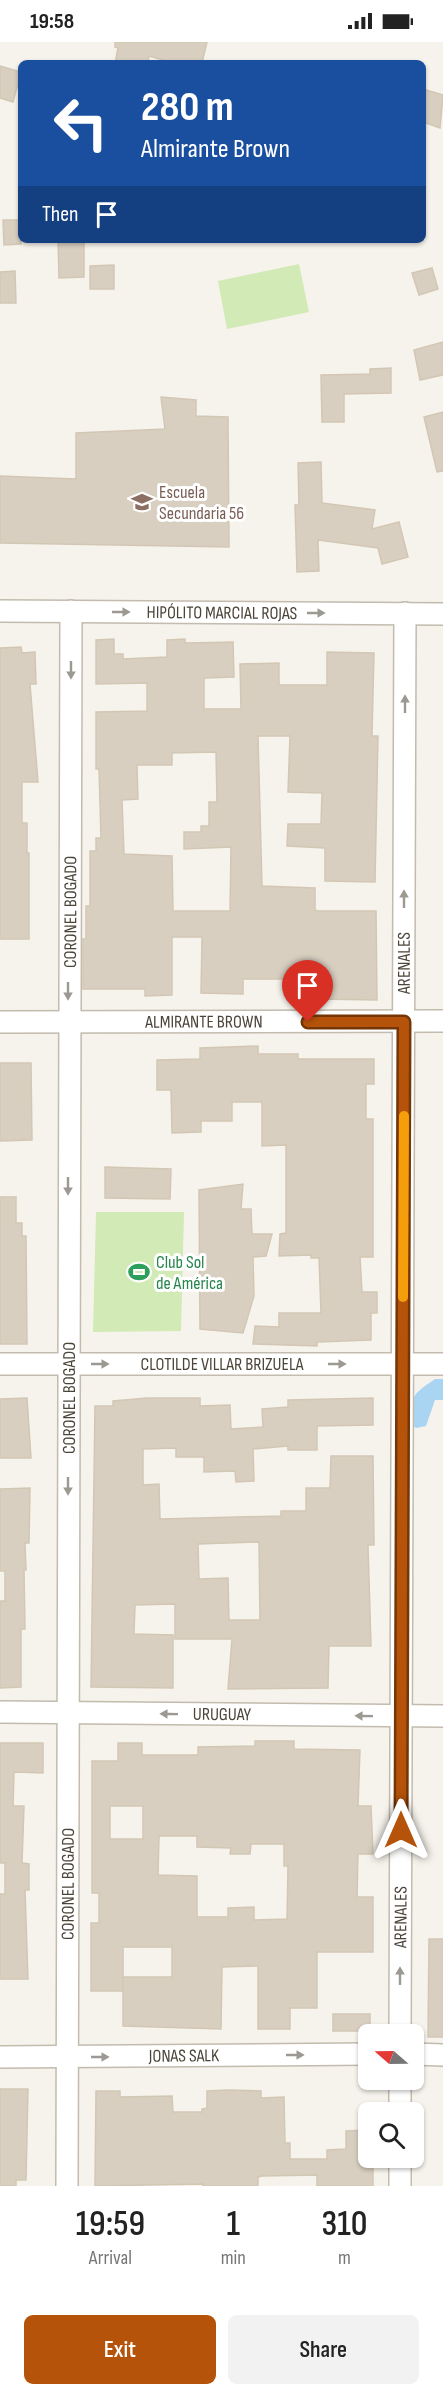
<!DOCTYPE html>
<html lang="en">
<head>
<meta charset="utf-8">
<style>
	:root { --surface:#fff; --page:#f2f2f2; --text:#222; --muted:#767676; --accent:#b45309 }
	body { margin:0; font-family:"Sofia Sans Condensed",sans-serif; background:var(--page); color:var(--text); height:100vh; display:flex; flex-direction:column; font-size:22px; white-space:nowrap }
	* { box-sizing:border-box; margin:0 }
	p { font-size:20px; color:var(--muted) }
	.icon { flex:none; width:33px; height:33px; fill:none; stroke:currentColor; stroke-width:2; stroke-linecap:round; stroke-linejoin:round }
	.map { position:relative; height:2144px; overflow:hidden }
	.panel { display:flex; flex-direction:column; background:var(--surface); flex:1 }
	.panel>* { flex:none }
	.guide { position:absolute; left:18px; top:18px; width:408px; height:183px; border-radius:9px; box-shadow:0 2px 4px #0004; background:#1a4fa0; color:#fff; overflow:hidden }
	.needle { width:39px; rotate:290deg }
	.controls { position:absolute; left:358px; top:1982px; display:grid; gap:12px }
	.controls a { display:grid; place-items:center; width:66px; height:66px; border-radius:9px; background:var(--surface); box-shadow:0 2px 4px #0004; font-size:30px }
	.pin { position:absolute; display:grid; place-items:center; width:51px; height:51px; color:#fff; margin:-62px -26px; border-radius:50% 50% 50% 0; rotate:-45deg; box-shadow:0 0 6px #0007 }
	.pin .icon { rotate:45deg }
	.me { position:absolute; width:66px; margin:-33px; rotate:0deg; stroke-linejoin:round; filter:drop-shadow(0 0 4px #0008) }
	.turn { display:flex; align-items:center; gap:21px; height:126px; padding:0 24px; font-size:27px }
	.turn .icon { width:78px; height:78px; stroke-width:2.5 }
	.turn b { display:block; font-size:42px; line-height:51px }
	.then { display:flex; align-items:center; height:57px; padding:0 24px; background:#0003; gap:12px; font-size:22px }
	.eta { display:flex; justify-content:space-evenly; align-items:center; height:102px; text-align:center }
	.eta b { font-size:36px; font-weight:600; line-height:42px }
	.button { display:flex; gap:12px; margin-top:auto; padding:12px 24px }
	.button a { flex:1; height:69px; border-radius:9px; background:var(--accent); color:#fff; font-size:24px; font-weight:600; line-height:69px; text-align:center }
	.button a+a { background:var(--page); color:var(--text) }
	.status { display:flex; justify-content:space-between; align-items:center; height:42px; padding:0 30px; background:var(--surface); direction:ltr }
	.status svg { height:16px; fill:currentColor }
	.map>svg:first-child { display:block }
</style>
</head>
<body>
<div class="status"><b>19:58</b><svg viewBox="0 0 49 12"><path d="M0 12V9h3v3zM5 12V6h3v6zM10 12V3h3v9zM15 12V0h3v12zM26 1h20v11H26zM47 4h2v5h-2z"/></svg></div>
<div class="map">
<svg width="443" height="2144" viewBox="0 0 443 2144">
	<rect width="100%" height="100%" fill="#f6f3ec"/>
	<path fill="#d2eab5" d="M299 222 309 270 227 287 218 239Z
		M96 1170H184L181 1289 93 1290Z"/>
	<path fill="#a9d4f2" d="M435 1337H443V1358H435L426 1384 416 1386 412 1383C413 1352 409 1355 435 1337Z"/>
	<path fill="#d8cfc1" stroke="#d3c7b4" stroke-width="1.5" fill-rule="evenodd" d="M115 0H207L202 21H173L149 14 148 21H115L118 6 115 5Z
		M0 24 21 30 13 60 0 56Z
		M423 47 443 53 440 86 423 80Z
		M3 178H21V202L4 203Z
		M58 198H84V235L59 236Z
		M114 223V247H90V224Z
		M432 226 438 247 419 253 412 231Z
		M15 229 16 261H0V230Z
		M443 300V333L420 338 414 308Z
		M391 326V351L344 352V380H322L321 333 370 332V327Z
		M161 355 196 358V374L228 375 229 505 0 501V434L76 437V391L165 387Z
		M443 370V429L437 430 424 375Z
		M321 420 322 461 375 468 372 487 399 480 408 515 382 522 378 506 318 498 319 529 297 530 295 463H299L298 421Z
		M114 597V612H123V617L167 615V598L185 597V601L233 600 234 635 204 636V667H241L240 622 279 621V643H327V610L374 611 372 694H378L375 840 325 839V806L287 804 288 782H321L322 751 288 750 290 694H258L262 844 315 846V868L318 869H376L377 958 316 957V952H288L289 937H243V952L201 951 202 895H172V953L145 954V947H83V897H86V864H90V809H96V796H101L99 727H96V670L147 669V641L96 642V598ZM216 710 217 760H209V784H201V790H184V807L231 805 230 869H173L172 814 124 812 122 758 138 757 137 723H172V711Z
		M21 605 22 611 35 610 36 642H30L38 740H22V781H27V811H29V897H0V606Z
		M258 1004V1012H298V1017H374V1042H366V1077H373V1215H360L362 1250H377V1271H371V1298L317 1300V1304L253 1302 255 1284 279 1285V1271H321L319 1216H311V1213L279 1214 280 1192 286 1191V1103L262 1104V1060H232V1079H201V1090L172 1091 171 1048H157V1018L200 1017V1006Z
		M0 1021H31L32 1098 0 1099Z
		M105 1125 171 1127 170 1157 105 1156Z
		M243 1142 241 1167H251L252 1192H272L266 1214 253 1215 254 1254 243 1291 200 1287 199 1148Z
		M0 1155H16V1181H22V1194H26L27 1302H0Z
		M27 1356 31 1416H0V1357Z
		M147 1356H200V1364L230 1363 231 1387 263 1385 262 1367 288 1365V1358L373 1356V1383L317 1384V1408H288V1404L253 1407 254 1439 236 1440 235 1429 204 1430V1415H176V1406L143 1407V1443L159 1442 160 1477 281 1474V1469H306V1446H330L331 1414H373L374 1503H368L371 1604H329L328 1646 228 1647 232 1597H175V1562L135 1563 134 1592 173 1593V1646L91 1645 95 1364H113V1359ZM259 1500 260 1578H229L228 1536 199 1537 198 1502Z
		M30 1446 29 1501H25L26 1528H24L25 1587H21V1645L0 1646V1559H5V1529H0V1447Z
		M255 1699H294V1707L360 1708 358 1764H371L373 1812H358L357 1855H373V1910H317V1966H290V1987H258V1924L222 1925 221 1987 123 1984V1935H172V1905H123V1949H91V1881H99V1851H92V1719H118V1701H142V1713H198V1705L255 1704ZM110 1764H143V1797H110ZM159 1794H197V1805L231 1806 230 1812H250L251 1802H284V1824H288L287 1877 254 1878V1865L228 1866V1875H197V1834L158 1833Z
		M0 1701H43V1731L14 1730 13 1764H24L22 1821 29 1822V1848H25L28 1937H0V1852H5V1821H0Z
		M429 1897H443V1995H428Z
		M333 1972H370V1989H333Z
		M0 2047H28L26 2138H16V2144H0Z
		M228 2048 261 2049V2056L284 2055 285 2101H290V2117H327V2108L346 2107V2089L369 2088V2115H373V2144H317V2133L262 2134 258 2135V2144H203V2142L95 2144 96 2049H120V2055L172 2054 173 2070H202V2067L207 2066V2049Z"/>
	<g fill="none" stroke-linecap="round" stroke-linejoin="round">
		<defs>
			<g id="minor">
				<path id="s1" d="M0 569 443 572"/>
				<path id="s2" d="M0 980 443 979"/>
				<path id="s3" d="M0 1322H443"/>
				<path id="s4" d="M0 1670 443 1674"/>
				<path id="s5" d="M400 1992 405 571"/>
				<path d="M414 2012 443 2013"/>
				<path id="s6" d="M0 2015 369 2012"/>
				<path d="M400 2070V2037"/>
				<path id="s7" d="M67 2144 71 569"/>
				<path d="M400 2144V2115"/>
			</g>
		</defs>
		<use href="#minor" stroke="#c2bbae" stroke-width="24"/>
		<use href="#minor" stroke="#fff" stroke-width="21"/>
	</g>
	<defs><path id="oneway-solid" d="M-6-.8H1V-3.2L6.5 0L1 3.2V.8H-6Z" transform="scale(1.5)"/></defs>
	<g fill="#9c9892">
		<use href="#oneway-solid" transform="translate(121 570)"/>
		<use href="#oneway-solid" transform="translate(316 571)"/>
		<use href="#oneway-solid" transform="translate(71 628) rotate(90)"/>
		<use href="#oneway-solid" transform="translate(405 662) rotate(-90)"/>
		<use href="#oneway-solid" transform="translate(404 857) rotate(-90)"/>
		<use href="#oneway-solid" transform="translate(68 949) rotate(90)"/>
		<use href="#oneway-solid" transform="translate(68 1144) rotate(90)"/>
		<use href="#oneway-solid" transform="translate(100 1322)"/>
		<use href="#oneway-solid" transform="translate(337 1322)"/>
		<use href="#oneway-solid" transform="translate(68 1444) rotate(90)"/>
		<use href="#oneway-solid" transform="translate(169 1672) rotate(-179)"/>
		<use href="#oneway-solid" transform="translate(364 1674) rotate(-179)"/>
		<use href="#oneway-solid" transform="translate(400 1934) rotate(-90)"/>
		<use href="#oneway-solid" transform="translate(295 2013)"/>
		<use href="#oneway-solid" transform="translate(100 2015)"/>
	</g>
	<g fill="none" stroke-linecap="round" stroke-linejoin="round">
		<defs>
			<path id="route" d="M308 980H404L401 1788"/>
		</defs>
		<use href="#route" stroke="#753606" stroke-width="15"/>
		<use href="#route" stroke="#b45309" stroke-width="10"/>
		<path stroke="#f59e0b" stroke-width="10" d="M403 1255 404 1074"/>
	</g>
	<defs>
		<symbol id="school-bare" viewBox="-9 -9 18 18"><path d="M0-5L7-2L0 1L-7-2ZM-4 1L0 2.5L4 1V4Q0 6-4 4Z" fill="#8d6e63" stroke="#fff" stroke-width="2.5" paint-order="stroke"/></symbol>
		<symbol id="stadium-bare" viewBox="-9 -9 18 18"><path d="M0-5a6.5 5 0 1 0 0 10a6.5 5 0 1 0 0-10ZM-3.5-1.8h7v3.6h-7Z" fill="#2e9e5b" stroke="#fff" stroke-width="2.5" paint-order="stroke"/></symbol>
	</defs>
	<g fill-rule="evenodd">
		<use href="#school-bare" x="127" y="445" width="30" height="30"/>
		<use href="#stadium-bare" x="124" y="1215" width="30" height="30"/>
	</g>
	<g text-anchor="middle" stroke-width="6" stroke-linejoin="round" paint-order="stroke">
		<g font-size="18" fill="#785e54" stroke="#fff" text-anchor="start">
			<text x="159" y="456">Escuela<tspan x="159" dy="21">Secundaria 56</tspan></text>
		</g>
		<g font-size="18" fill="#4b4439" stroke="#fff">
			<text dy="6" stroke="none"><textPath href="#s1" startOffset="222">HIPÓLITO MARCIAL ROJAS</textPath></text>
			<text dy="6" stroke="none"><textPath href="#s7" startOffset="1274">CORONEL BOGADO</textPath></text>
			<text dy="6" stroke="none"><textPath href="#s5" startOffset="1071">ARENALES</textPath></text>
			<text dy="6" stroke="none"><textPath href="#s2" startOffset="204">ALMIRANTE BROWN</textPath></text>
			<text dy="6" stroke="none"><textPath href="#s3" startOffset="222">CLOTILDE VILLAR BRIZUELA</textPath></text>
			<text dy="6" stroke="none"><textPath href="#s7" startOffset="788">CORONEL BOGADO</textPath></text>
			<text dy="6" stroke="none"><textPath href="#s4" startOffset="222">URUGUAY</textPath></text>
			<text dy="6" stroke="none"><textPath href="#s7" startOffset="302">CORONEL BOGADO</textPath></text>
			<text dy="6" stroke="none"><textPath href="#s5" startOffset="117">ARENALES</textPath></text>
			<text dy="6" stroke="none"><textPath href="#s6" startOffset="184">JONAS SALK</textPath></text>
		</g>
		<g font-size="18" fill="#27864d" stroke="#fff" text-anchor="start">
			<text x="156" y="1226">Club Sol<tspan x="156" dy="21">de América</tspan></text>
		</g>
	</g>
</svg>
<div class="controls">
<a><svg class="needle" viewBox="-14 -14 28 28"><path d="M0-13l5 13h-10z" fill="#e53935"/><path d="M0 13l5-13h-10z" fill="#767676"/></svg></a>
<a><svg class="icon" aria-label="search" viewBox="0 0 24 24"><circle cx="10" cy="10" r="6"/><path d="M15 15l6 6"/></svg></a>
</div>
<div class="pin" style="left:308px;top:980px;background:#d93025"><svg class="icon" aria-label="arrive" viewBox="0 0 24 24"><path d="M6 21V4h12l-3 4 3 4H6"/></svg></div>
<svg class="me" style="left:401px;top:1788px" viewBox="-20 -20 40 40"><path d="M0-17L14 15 0 8-14 15z" fill="#b45309" stroke="#fff" stroke-width="4"/></svg>
<div class="guide">
<div class="turn"><svg class="icon" aria-label="left" viewBox="0 0 24 24"><path d="M17 20v-9H6M10 6l-5 5 5 5"/></svg><div><b>280 m</b>Almirante Brown</div></div>
<div class="then">Then<svg class="icon" aria-label="arrive" viewBox="0 0 24 24"><path d="M6 21V4h12l-3 4 3 4H6"/></svg></div>
</div>
</div>
<section class="panel">
<div class="eta">
<div><b>19:59</b><p>Arrival</p></div>
<div><b>1</b><p>min</p></div>
<div><b>310</b><p>m</p></div>
</div>
<div class="button"><a>Exit</a><a>Share</a></div>
</section>
</body>
</html>
